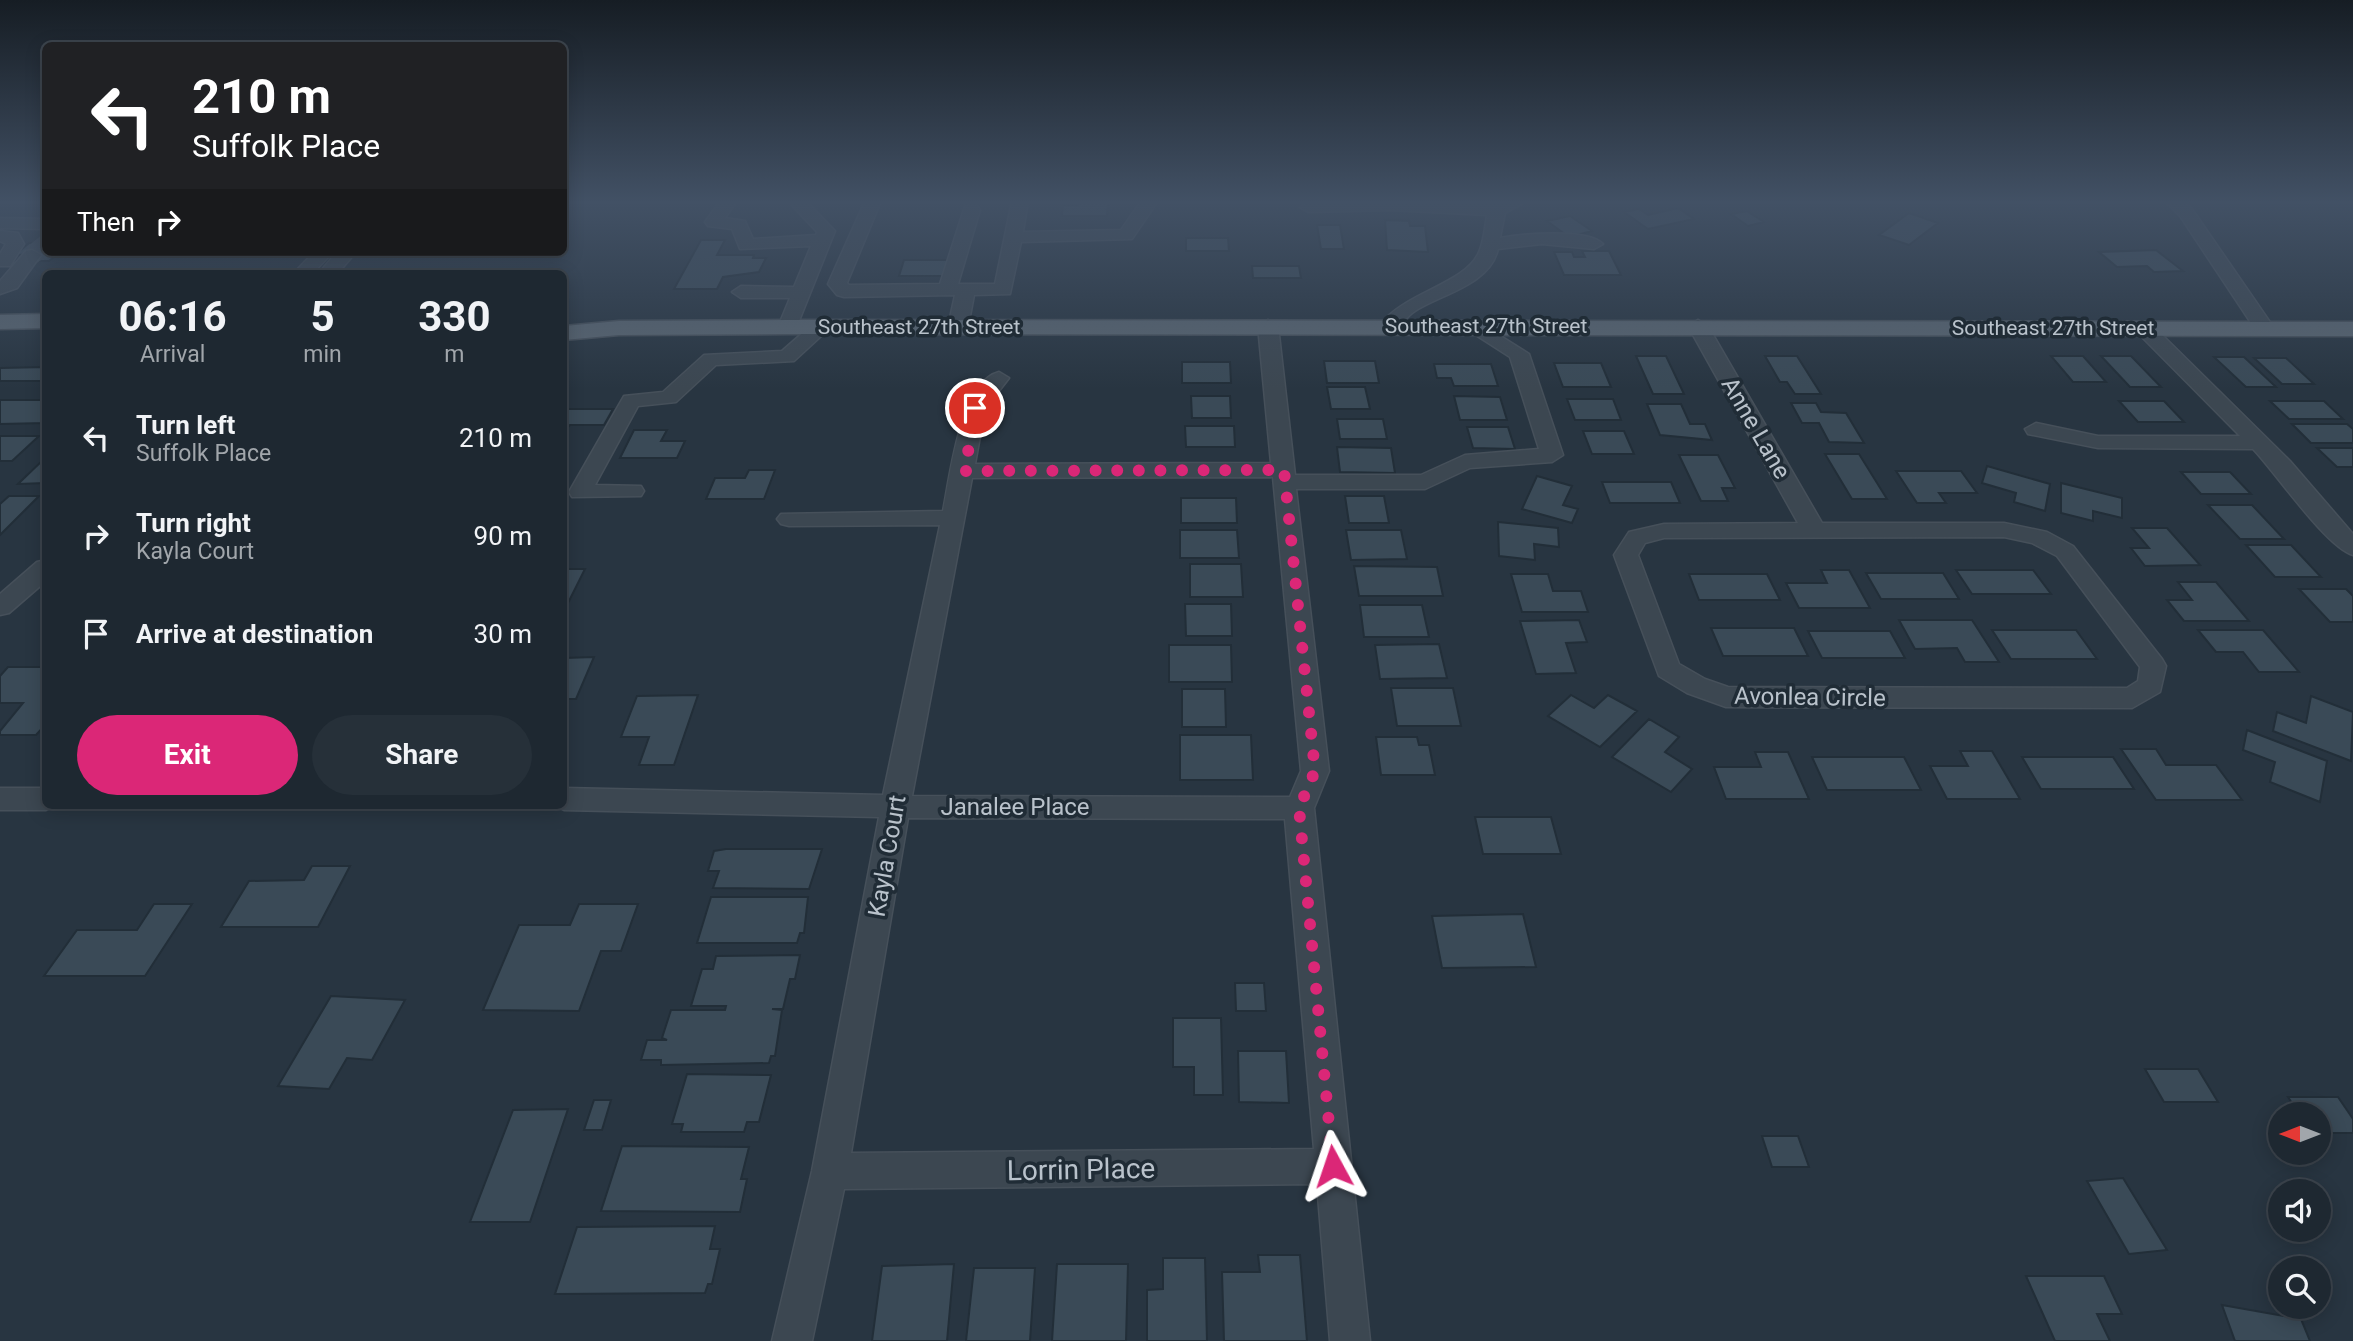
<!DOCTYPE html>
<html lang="en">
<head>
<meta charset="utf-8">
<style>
	:root { --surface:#1e2831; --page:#263039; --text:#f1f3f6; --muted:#a1a6ab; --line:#3c444d; --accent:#db2777 }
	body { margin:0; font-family:Roboto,sans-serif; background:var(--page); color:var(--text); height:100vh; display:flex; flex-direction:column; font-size:26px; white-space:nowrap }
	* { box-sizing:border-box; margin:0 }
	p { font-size:23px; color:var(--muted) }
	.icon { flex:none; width:38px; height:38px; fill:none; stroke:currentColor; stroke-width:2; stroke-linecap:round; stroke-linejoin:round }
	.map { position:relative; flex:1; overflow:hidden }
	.details { position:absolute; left:42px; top:270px; width:525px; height:539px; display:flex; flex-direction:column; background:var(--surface); border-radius:10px; box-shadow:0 4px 18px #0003,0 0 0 2px var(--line) }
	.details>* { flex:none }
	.hud { position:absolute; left:42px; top:42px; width:525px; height:214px; border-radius:10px; box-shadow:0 4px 18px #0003,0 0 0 2px var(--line); background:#202124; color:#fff; overflow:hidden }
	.needle { width:46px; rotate:270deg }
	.buttons { position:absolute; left:2268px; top:1102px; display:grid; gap:14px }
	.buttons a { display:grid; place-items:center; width:63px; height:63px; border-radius:50%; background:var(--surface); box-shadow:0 4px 18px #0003,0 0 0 2px var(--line); font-size:35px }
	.pin { position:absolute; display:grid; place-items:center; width:60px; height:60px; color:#fff; margin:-30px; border:4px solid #fff; border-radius:50%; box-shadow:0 2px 7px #0007 }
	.me { position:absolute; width:77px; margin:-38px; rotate:355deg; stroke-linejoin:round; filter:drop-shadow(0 0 5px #0008) }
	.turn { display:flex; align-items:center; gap:24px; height:147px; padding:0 35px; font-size:32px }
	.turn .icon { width:91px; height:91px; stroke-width:2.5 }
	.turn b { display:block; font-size:49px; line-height:60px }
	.then { display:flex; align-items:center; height:66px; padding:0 35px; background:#0003; gap:14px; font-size:26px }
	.eta { display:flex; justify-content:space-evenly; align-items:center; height:119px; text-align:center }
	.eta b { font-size:42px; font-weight:700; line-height:49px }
	.primary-button { display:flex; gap:14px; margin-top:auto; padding:14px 35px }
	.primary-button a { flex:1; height:80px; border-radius:42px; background:var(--accent); color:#fff; font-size:28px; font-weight:700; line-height:80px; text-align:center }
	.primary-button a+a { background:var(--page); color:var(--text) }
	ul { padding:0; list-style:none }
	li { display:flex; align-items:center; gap:21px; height:98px; padding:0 35px }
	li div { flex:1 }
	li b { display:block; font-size:26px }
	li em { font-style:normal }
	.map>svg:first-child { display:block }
</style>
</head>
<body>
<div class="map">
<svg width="2353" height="1341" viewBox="0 0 2353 1341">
	<rect width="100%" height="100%" fill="#283541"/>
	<path fill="#3a4a57" stroke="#222e38" stroke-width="2" d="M1078 201H1108L1107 216H1062L1063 205H1078Z
		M1678 208 1694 219 1648 229 1624 212 1639 209 1648 215Z
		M1747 211 1764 222 1748 226 1731 214Z
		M1909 213 1938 223 1909 245 1879 235Z
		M1570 216 1592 231 1569 237 1547 221Z
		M1385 220 1409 221 1410 226H1425L1428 252 1387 250Z
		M1317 225H1340L1344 249H1321Z
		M1186 238H1228L1229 251H1186Z
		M701 240H725L717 255H754L753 258H766L759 272 723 277 717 289H674Z
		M29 243H46V252H60L49 261H36L44 254 15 255Z
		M2156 250 2183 271 2154 272 2147 266 2117 267 2099 252Z
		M1582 251H1609L1621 275H1564L1554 252H1572L1574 257H1585Z
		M904 260H949L946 276H899Z
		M1252 266H1299L1301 278H1253Z
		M1636 356H1666L1684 394H1653Z
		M1765 356H1797L1821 394H1795L1787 382H1780Z
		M2051 356H2083L2106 382H2073Z
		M2101 356H2131L2161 387H2130Z
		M2214 357H2244L2276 387H2246Z
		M2254 358H2286L2314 384H2282Z
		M1324 361H1375L1379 383H1327Z
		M1182 362H1230L1231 383H1182Z
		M1554 363H1601L1611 387H1563Z
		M1434 364H1491L1498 386H1454L1451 378H1437Z
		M46 367V381H0V368Z
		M1327 387H1365L1370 409H1331Z
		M1191 396H1230L1231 418H1192Z
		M1454 396 1500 397 1507 420H1460Z
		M1567 399H1613L1621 420H1575Z
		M0 400H46V423L0 424Z
		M2119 401H2164L2184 422H2138Z
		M2270 401H2324L2343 419H2289Z
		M1791 403H1816L1821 412 1846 413 1864 443 1829 442 1819 423H1802Z
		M1647 404H1681L1690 424H1705L1712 440 1660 435Z
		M564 409H613L604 425H570L564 431Z
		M1337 419H1383L1387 439H1340Z
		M2292 424H2347L2353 429V443H2311Z
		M1185 426H1234L1235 447H1186Z
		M1467 427H1508L1515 449 1473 448Z
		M634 430H667L661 441H685L677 458H620Z
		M1583 431H1624L1634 454H1592Z
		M0 436H39L12 461H0Z
		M1337 447 1391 448 1395 473 1340 472Z
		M2317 448H2353V467H2337Z
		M1825 454H1859L1887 499H1852Z
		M1679 455H1718L1735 488H1722L1728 501H1701Z
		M46 457V483L18 484Z
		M1987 466 2050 484 2045 511 2014 502 2016 493 1982 483Z
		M749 470H775L764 499H706L715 478H745Z
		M1896 471H1961L1977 493H1939L1946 503H1917Z
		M2181 472H2230L2251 494H2201Z
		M1537 476 1572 486 1563 505 1578 509 1572 523 1522 509Z
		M1602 482H1671L1680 503H1610Z
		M2061 483 2122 498V518L2093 511V521L2061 513Z
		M9 496H39L0 535V504Z
		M1345 496H1384L1389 523H1349Z
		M1181 498H1236L1237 523H1181Z
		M2208 505H2252L2284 539H2240Z
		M1498 522 1558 528 1559 547 1534 544 1535 560 1499 556Z
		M2132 528H2167L2200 565 2145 566 2131 548H2149Z
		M1180 530H1237L1239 558H1180Z
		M1346 530H1401L1407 559 1351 560Z
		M2246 545H2291L2321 577H2275Z
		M1190 564H1241L1243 597H1190Z
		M1354 566 1437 567 1443 596H1359Z
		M564 569H585L564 611Z
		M1821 570H1849L1870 608H1799L1786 583H1827Z
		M1956 570H2033L2051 594H1972Z
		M1866 573H1943L1959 599H1881Z
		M1511 574H1548L1553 591H1581L1588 612H1522Z
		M1689 574H1767L1780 600H1699Z
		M2178 582H2216L2249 621H2184L2167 600H2192Z
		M2299 589H2346L2353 596V622H2330Z
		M1185 604H1231L1232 636H1186Z
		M1360 605H1422L1429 637H1364Z
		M1579 620 1587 642 1566 643 1576 673 1536 674 1520 621Z
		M1899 620H1972L1999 662H1965L1957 648 1915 649Z
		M1711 628H1794L1808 656H1723Z
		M1992 630H2076L2097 659H2011Z
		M2198 630H2263L2299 672H2259L2243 652H2216Z
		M1808 631H1890L1905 658H1822Z
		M1439 644 1447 678 1380 679 1375 645Z
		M1169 645H1231L1232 682H1169Z
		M594 657 576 699H564V658Z
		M8 667H46V724L36 735H0V731L23 703H0V676Z
		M1391 688H1453L1461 726H1397Z
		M1182 689H1225L1226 727H1182Z
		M698 695 674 765H639L649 737H621L637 696Z
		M1571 695 1594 708 1608 695 1637 711 1600 747 1548 716Z
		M2311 696 2353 712 2351 761 2273 731 2277 712 2306 723Z
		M1649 719 1679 737 1665 752 1692 769 1671 792 1612 757Z
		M2247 730 2327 761 2320 802 2270 782 2275 762 2243 750Z
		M1180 735H1251L1253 780H1180Z
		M1376 737H1417L1419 745H1429L1435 775H1381Z
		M2121 749H2156L2166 765H2216L2242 800H2156Z
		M1960 751H1992L2020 799H1947L1930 766H1968Z
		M1755 752H1788L1809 799H1726L1714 767H1761Z
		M1812 757H1904L1921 790H1827Z
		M2022 757H2113L2134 789H2041Z
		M1475 817H1551L1561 854H1483Z
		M726 849H822L809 889 713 888 719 871H708L714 851Z
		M312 866H350L318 927H221L249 881 304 880Z
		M711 897H808L804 933H800L797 943H697Z
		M154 904H192L145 976H44L77 930H137Z
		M579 904H638L621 951H601L579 1011 483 1010 519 925H570Z
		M1523 914 1536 967 1442 968 1432 916Z
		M800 955 795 979H790L783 1009H772L782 1010 775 1056H771L769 1063 661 1065V1060H641L647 1040H667L662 1038 671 1010H725L726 1006H691L702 969H713L716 956Z
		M1235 983H1264L1266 1011H1236Z
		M331 996 405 1000 372 1060 347 1058 329 1089 278 1086Z
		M1173 1018H1221L1223 1095H1194V1067H1173Z
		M1238 1051H1286L1289 1103 1239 1102Z
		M2145 1069H2198L2218 1102H2164Z
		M687 1074 771 1075 759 1122H747L744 1132H681L683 1124H672Z
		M2288 1097H2338L2353 1119V1133H2319V1115H2300Z
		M594 1100H611L602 1130H584Z
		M568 1109 530 1222H470L513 1110Z
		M1762 1136H1798L1809 1167H1772Z
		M622 1146 749 1147 741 1179H747L740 1212 601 1211Z
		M2123 1178 2167 1250 2129 1254 2087 1181Z
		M715 1226 710 1249H720L712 1284H708L705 1293 555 1294 577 1227Z
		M1258 1255H1300L1307 1341H1224L1222 1272H1260Z
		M1163 1258H1205L1207 1341H1147V1290L1163 1289Z
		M954 1264 947 1341H872L882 1266Z
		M1057 1264H1128L1126 1341H1052Z
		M974 1268H1035L1030 1341H966Z
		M2026 1276H2104L2122 1314H2097L2110 1341H2055Z
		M2222 1305 2301 1319 2310 1341H2235Z"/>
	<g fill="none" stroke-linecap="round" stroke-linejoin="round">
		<path stroke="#3e4a56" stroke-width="19" stroke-dasharray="19 10" stroke-linecap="butt" d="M32 255 46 244"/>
		<defs>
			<path id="minor" d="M720 201H737L725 218 745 221 753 239 816 235 817 232 788 201H806L835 231 795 331 788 333 778 327 790 298H741L732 292 741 286 794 287 811 246 740 249 732 229 708 226 705 222Z
				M865 201H881L847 283 849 285 940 284 965 206H977L980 210 958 284H995L1012 201H1028L1023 232 1121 230 1141 201H1158L1132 239 1021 242 1010 294 974 295 968 327 958 333 948 327 955 295 844 297 837 295 828 284Z
				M1416 201 1482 204 1480 201H1527L1505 213 1500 238C1521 234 1588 228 1603 244L1594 249 1542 244 1498 249C1490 285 1441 294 1415 311 1405 317 1401 329 1389 332L1379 326C1404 292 1466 284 1479 252 1484 241 1485 226 1487 215L1390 210 1308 212 1300 207 1308 202Z
				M2165 201H2183L2192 209 2274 328 2271 332H2257L2180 216Z
				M0 218 46 219V229L0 228Z
				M0 231 18 233 24 244 10 266H0V254L6 244 0 241Z
				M32 250 41 255 38 259 17 288 0 294V281L26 251Z
				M314 252H333L313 273H294Z
				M337 252H356L338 273H319Z
				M1268 320 1278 326 1295 475H1421L1465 455 1539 449 1510 357 1468 330 1465 326 1468 322 1475 320 1529 354 1563 455 1552 462 1470 468 1425 489H1296L1329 771 1314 808 1370 1341H1330L1317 1184 844 1189 812 1341H772L812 1171 879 817 564 810 553 805H564V788L883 795 940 525 789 526 781 524 777 519 781 514 943 511C950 477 960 382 999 372L1009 378 985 409 975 464 1271 463 1258 326ZM1273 477 1301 771 1290 797 912 796 972 478ZM908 818 1285 819 1314 1149 851 1153Z
				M1698 320 1708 326 1822 523H2004L2047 532 2073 546 2162 659 2166 666 2160 692 2132 708 1726 707 1687 693 1659 676 1614 555 1629 532 1664 524 1798 523 1688 326ZM2004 537 2032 543 2057 556 2140 667 2138 681 2127 688 1728 687 1705 679 1679 664 1638 555 1645 543 1664 538Z
				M821 321 831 327 794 361 716 365 676 402 638 406 595 485 641 486 644 491 641 496 572 497 569 492 624 396 663 392 704 355 782 351 814 323Z
				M2144 322 2151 324 2290 461 2353 534V555C2326 547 2276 473 2253 449L2098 448 2028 434 2025 429 2036 423 2098 436H2240L2137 332 2134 328 2137 324Z
				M46 560V581L9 613 0 615V594L37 562Z
				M0 788H46V805H57L46 810H0Z"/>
			<path id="major" d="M46 314V328L0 329V315Z
				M788 320 2353 322V336L788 334 619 335 564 340V326L619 321Z"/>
		</defs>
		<use href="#minor" stroke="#46505a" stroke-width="3"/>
		<use href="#major" stroke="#46505a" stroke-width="3"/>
		<use href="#minor" fill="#3c4751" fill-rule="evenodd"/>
		<use href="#major" fill="#5a6671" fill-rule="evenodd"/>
	</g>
	<linearGradient id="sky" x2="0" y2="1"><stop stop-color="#161d24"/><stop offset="0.52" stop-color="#425165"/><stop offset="1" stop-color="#425165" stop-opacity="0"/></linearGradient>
	<rect width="2353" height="389" fill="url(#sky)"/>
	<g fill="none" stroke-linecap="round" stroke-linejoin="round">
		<path stroke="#db2777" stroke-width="12" stroke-dasharray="0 21.6" d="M975 408 965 471 1284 470 1315 771 1299 808 1333 1166"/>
	</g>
	<g text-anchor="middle" stroke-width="7" stroke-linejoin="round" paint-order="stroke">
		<g font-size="21" fill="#b9c2cb" stroke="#202c36">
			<text x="1486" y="333">Southeast 27th Street</text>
			<text x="919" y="334">Southeast 27th Street</text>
			<text x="2053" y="335">Southeast 27th Street</text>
		</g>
		<g font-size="24" fill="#b9c2cb" stroke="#202c36">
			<text transform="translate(1756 428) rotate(60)" y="8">Anne Lane</text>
			<text transform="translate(1810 697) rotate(1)" y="8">Avonlea Circle</text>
			<text x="1015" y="815">Janalee Place</text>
			<text transform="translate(887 856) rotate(-80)" y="8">Kayla Court</text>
		</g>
		<g font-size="28" fill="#b9c2cb" stroke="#202c36">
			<text transform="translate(1081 1169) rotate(-1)" y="10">Lorrin Place</text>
		</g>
	</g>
</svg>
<div class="buttons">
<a><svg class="needle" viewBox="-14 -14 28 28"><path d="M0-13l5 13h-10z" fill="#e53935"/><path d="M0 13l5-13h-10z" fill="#a1a6ab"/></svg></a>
<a><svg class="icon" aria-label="sound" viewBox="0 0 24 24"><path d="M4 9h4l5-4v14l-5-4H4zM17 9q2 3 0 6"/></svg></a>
<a><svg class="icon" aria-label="search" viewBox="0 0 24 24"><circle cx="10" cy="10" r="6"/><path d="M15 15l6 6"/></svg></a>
</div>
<div class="pin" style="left:975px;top:408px;background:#d93025"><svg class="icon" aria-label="arrive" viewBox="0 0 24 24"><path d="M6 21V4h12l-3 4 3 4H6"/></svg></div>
<svg class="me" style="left:1333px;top:1166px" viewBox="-20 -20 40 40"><path d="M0-17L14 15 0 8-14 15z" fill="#db2777" stroke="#fff" stroke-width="4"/></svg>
<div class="hud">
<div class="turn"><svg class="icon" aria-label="left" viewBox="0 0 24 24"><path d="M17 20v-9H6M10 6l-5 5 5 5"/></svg><div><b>210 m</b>Suffolk Place</div></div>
<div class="then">Then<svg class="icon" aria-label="right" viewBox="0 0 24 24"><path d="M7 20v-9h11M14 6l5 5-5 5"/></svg></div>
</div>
<section class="details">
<div class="eta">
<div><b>06:16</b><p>Arrival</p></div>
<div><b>5</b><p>min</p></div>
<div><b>330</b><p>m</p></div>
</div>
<ul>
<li><svg class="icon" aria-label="left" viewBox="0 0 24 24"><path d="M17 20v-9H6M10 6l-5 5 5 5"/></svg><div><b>Turn left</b><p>Suffolk Place</p></div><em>210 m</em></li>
<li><svg class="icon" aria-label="right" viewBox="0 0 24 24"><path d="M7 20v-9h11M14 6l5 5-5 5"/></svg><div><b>Turn right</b><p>Kayla Court</p></div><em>90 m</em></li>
<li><svg class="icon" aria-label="arrive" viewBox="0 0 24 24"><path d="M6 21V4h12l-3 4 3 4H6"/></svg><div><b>Arrive at destination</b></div><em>30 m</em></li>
</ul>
<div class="primary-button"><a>Exit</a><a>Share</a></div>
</section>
</div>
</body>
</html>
